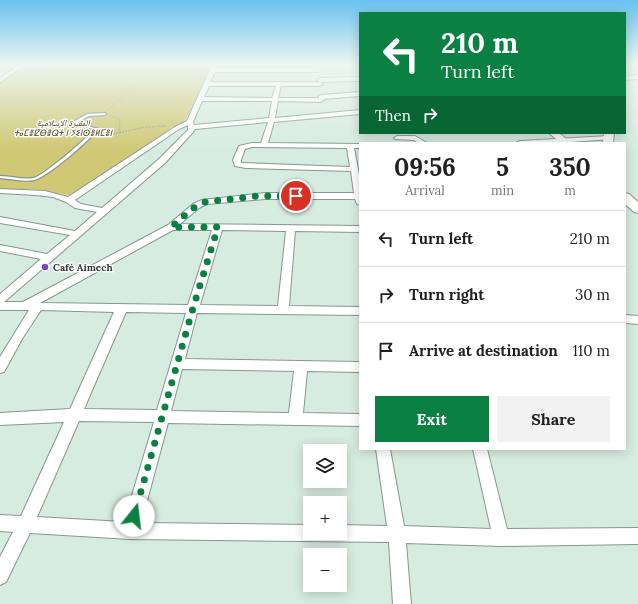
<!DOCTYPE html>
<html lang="en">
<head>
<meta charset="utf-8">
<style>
	:root { --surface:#fff; --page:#f2f2f2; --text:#202124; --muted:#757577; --line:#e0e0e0; --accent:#0b8043 }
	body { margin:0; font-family:Lora,"Noto Naskh Arabic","Noto Sans Tifinagh",serif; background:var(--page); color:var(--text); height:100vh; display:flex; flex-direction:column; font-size:15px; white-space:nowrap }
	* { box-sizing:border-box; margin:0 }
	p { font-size:13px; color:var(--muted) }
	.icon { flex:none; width:22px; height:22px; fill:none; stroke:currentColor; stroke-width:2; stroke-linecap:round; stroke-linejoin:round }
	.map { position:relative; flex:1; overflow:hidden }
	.sheet { position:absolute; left:359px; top:142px; width:267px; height:308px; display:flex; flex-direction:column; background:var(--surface); border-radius:0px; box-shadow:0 2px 10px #0003 }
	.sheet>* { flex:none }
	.top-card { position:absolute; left:359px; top:12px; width:267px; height:122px; border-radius:0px; box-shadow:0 2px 10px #0003; background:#0b8043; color:#fff; overflow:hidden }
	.controls { position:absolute; left:303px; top:444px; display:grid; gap:8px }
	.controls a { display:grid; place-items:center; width:44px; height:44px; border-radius:0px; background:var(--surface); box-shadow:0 2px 10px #0003; font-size:20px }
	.pin { position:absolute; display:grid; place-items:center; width:34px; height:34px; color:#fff; margin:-17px; border:2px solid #fff; border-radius:50%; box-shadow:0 1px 4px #0007 }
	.me { position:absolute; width:44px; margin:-22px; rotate:16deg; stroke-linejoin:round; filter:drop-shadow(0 0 3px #0008) }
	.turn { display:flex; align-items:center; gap:14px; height:84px; padding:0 16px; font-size:18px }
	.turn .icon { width:52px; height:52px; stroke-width:2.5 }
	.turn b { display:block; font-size:28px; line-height:34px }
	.then { display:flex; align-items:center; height:38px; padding:0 16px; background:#0003; gap:8px; font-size:15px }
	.eta { display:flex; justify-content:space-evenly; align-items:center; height:68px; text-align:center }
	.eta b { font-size:24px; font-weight:700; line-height:28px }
	.button { display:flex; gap:8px; margin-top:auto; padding:8px 16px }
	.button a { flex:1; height:46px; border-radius:0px; background:var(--accent); color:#fff; font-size:16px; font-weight:700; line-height:46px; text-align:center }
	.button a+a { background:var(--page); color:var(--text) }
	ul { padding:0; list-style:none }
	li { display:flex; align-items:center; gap:12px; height:56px; padding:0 16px; border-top:1px solid var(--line) }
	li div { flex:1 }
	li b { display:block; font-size:15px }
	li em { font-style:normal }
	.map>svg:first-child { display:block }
</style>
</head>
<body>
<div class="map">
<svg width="638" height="604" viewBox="0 0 638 604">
	<rect width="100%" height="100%" fill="#d7ece0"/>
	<path fill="#d0c875" d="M27 65H213L184 123 96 181 69 195 33 189H0V82Z"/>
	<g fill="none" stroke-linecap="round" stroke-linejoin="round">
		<defs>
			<path id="service" d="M105 113 106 114 104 115 89 116 77 123 98 129C90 140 46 178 34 180 23 182 11 179 0 178V176C11 176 23 180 34 178 44 175 87 139 94 129L73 124V122L87 114Z"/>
			<path id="minor" d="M19 65H25L0 82V78Z
				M212 65H217L216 68H318L316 67 319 65H351L319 69 322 70 319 72H215L210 82H320L323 84 320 86H281L278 98H319V96L321 95 360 92V96L323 99 324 100 321 102 278 101 275 118 360 110V114L274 122 268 143 360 144V148H354L360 180V205L357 204 355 199H265L207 204 199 208 180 224 360 226V232L295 231 289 306 360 307V315L197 313 185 359 360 362V372L307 371 303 413 360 414V426L168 423 141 523 310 525V533H340V525L387 526 376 449H390L404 526 491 529 473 449H487L507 529 638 528V544L501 546 406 543 411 604H393L389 542 130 539 30 533 6 582 0 585V557L13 532 0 531V515L21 516 64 422 0 425V413L70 409 114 312 41 310 22 339 4 372 0 373V357L29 310H0V294L41 259 0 251V245L47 254 70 235 0 223V217L75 231 97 212 75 208 66 202 53 197 35 195 0 193V189L45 191 68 197 175 127 187 121ZM209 86H276L272 98 204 97ZM202 101H272L269 118 194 125 193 122ZM268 122 261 143H252L239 146 233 160 235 166 246 168 351 171 354 193H265L202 200 193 204 168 225 23 302H4L165 163 193 132 195 129ZM188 125V130L159 159 102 208 81 204 75 200 179 129ZM252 147 347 148 350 167 241 163V160L245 149ZM173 230H212L188 305 40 303ZM222 230 286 231 278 306 200 305ZM126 312 186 313 157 410 84 409ZM182 369 294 371 289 413 171 411ZM79 421 154 422 124 522 37 517Z
				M638 75V79L625 80V76Z
				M360 77V81L320 82 317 80 320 78Z
				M397 136H415L427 143H418L414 140 395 139 394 138Z
				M609 136 612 138 611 139 557 143H516L520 141Z
				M625 315 638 316V324L625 323Z"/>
			<path id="tertiary" d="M549 133H559L571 143H561Z"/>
			<path id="secondary" d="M604 133H614L613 143H603Z
				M625 193 629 194 638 202V213L634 212 625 204Z"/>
		</defs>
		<use href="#service" stroke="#85988d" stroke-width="2.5"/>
		<use href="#minor" stroke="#85988d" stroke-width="2"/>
		<use href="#tertiary" stroke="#85988d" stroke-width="2"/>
		<use href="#secondary" stroke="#85988d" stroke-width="2"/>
		<path stroke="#96a69c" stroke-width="1" stroke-dasharray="1 1" stroke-linecap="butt" d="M108 110 157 65
			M110 116 120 119 119 126
			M161 126H166"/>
		<path stroke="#96a69c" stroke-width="1.5" stroke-dasharray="1.5 1.5" stroke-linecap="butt" d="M119 133 120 125
			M99 137 146 127 166 126"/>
		<use href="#service" fill="#fff" fill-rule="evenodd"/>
		<use href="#minor" fill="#fff" fill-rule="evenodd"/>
		<use href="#tertiary" fill="#fff" fill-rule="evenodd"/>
		<use href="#secondary" fill="#fff" fill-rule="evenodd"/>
	</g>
	<linearGradient id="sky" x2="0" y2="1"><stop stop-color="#68c2ef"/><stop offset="0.43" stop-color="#edf6f1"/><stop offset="1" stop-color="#edf6f1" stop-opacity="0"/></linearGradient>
	<rect width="638" height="150" fill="url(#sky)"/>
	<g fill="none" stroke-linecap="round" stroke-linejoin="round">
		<path stroke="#0b8043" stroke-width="7" stroke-dasharray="0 12.6" d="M134 516 193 308 218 227H171L196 206 205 202 258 196H296"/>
	</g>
	<circle fill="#7e45bc" stroke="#fff" stroke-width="1.5" cx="45" cy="267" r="4"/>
	<g text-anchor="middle" stroke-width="3" stroke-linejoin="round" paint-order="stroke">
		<g font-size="9" font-style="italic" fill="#4d491d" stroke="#fff">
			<text x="63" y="126">المقبرة الإسلامية<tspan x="63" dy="10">ⵜⴰⵎⴻⵇⴱⴻⵕⵜ ⵏ ⵢⵉⵏⵙⴻⵍⵎⴻⵏ</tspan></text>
		</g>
		<g font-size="10" font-weight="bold" fill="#303833" stroke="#fff" text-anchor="start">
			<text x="53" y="271">Café Aimech</text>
		</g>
	</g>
</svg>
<div class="controls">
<a><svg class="icon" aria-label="layers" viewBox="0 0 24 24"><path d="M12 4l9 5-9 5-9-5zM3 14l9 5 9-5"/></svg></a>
<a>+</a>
<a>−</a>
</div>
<div class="pin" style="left:296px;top:196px;background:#d93025"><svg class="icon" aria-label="arrive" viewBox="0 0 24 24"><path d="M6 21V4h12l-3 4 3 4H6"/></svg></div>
<svg class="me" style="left:134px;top:516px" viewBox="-20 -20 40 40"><circle r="19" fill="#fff"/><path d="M0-13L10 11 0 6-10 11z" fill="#0b8043"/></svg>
<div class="top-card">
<div class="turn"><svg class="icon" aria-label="left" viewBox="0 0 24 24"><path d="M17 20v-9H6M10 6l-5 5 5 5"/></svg><div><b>210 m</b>Turn left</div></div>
<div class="then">Then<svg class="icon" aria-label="right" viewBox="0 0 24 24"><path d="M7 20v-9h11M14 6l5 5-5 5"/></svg></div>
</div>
<section class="sheet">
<div class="eta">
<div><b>09:56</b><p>Arrival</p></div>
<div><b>5</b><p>min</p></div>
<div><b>350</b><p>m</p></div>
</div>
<ul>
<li><svg class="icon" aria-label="left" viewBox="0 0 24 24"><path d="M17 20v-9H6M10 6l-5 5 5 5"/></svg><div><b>Turn left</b></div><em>210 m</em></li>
<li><svg class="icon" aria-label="right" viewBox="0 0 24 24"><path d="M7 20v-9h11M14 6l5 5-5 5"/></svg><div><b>Turn right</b></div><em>30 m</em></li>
<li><svg class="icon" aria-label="arrive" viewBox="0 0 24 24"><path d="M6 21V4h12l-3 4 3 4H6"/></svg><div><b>Arrive at destination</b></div><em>110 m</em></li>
</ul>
<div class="button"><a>Exit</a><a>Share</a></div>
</section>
</div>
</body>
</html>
